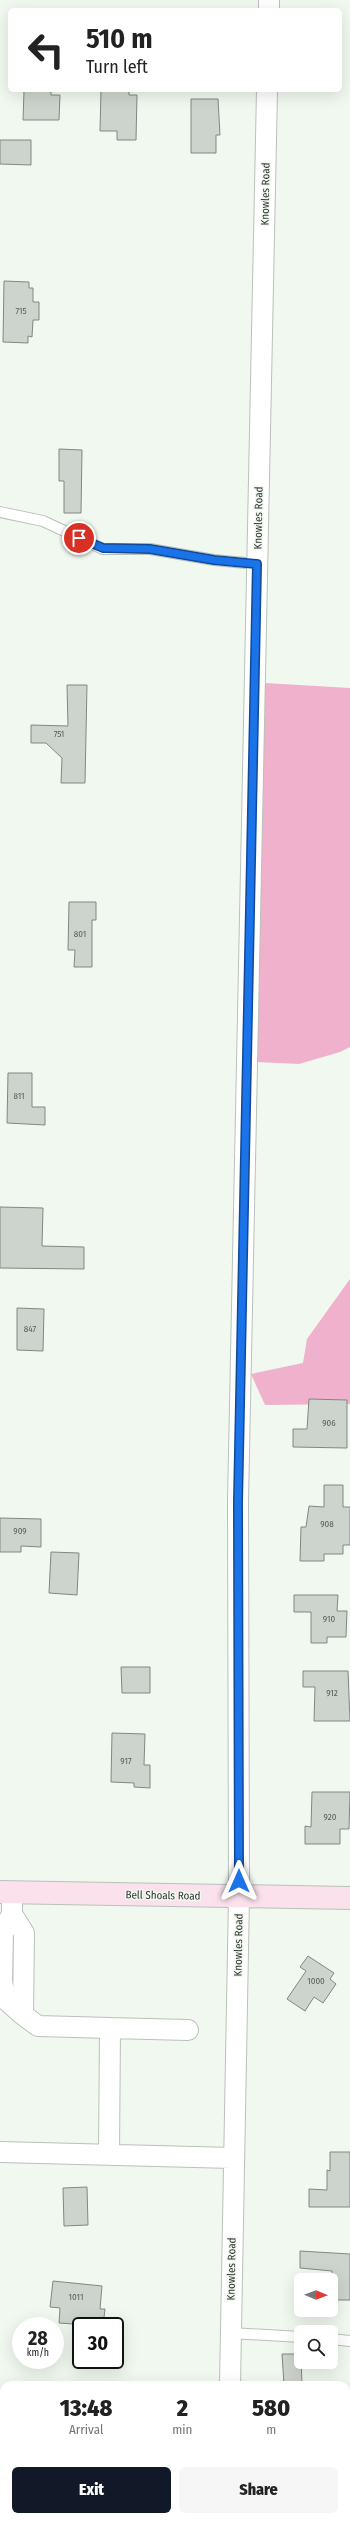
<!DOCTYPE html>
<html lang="en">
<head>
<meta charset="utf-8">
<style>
	:root { --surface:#fff; --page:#f6f6f6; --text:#222; --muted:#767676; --accent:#111827 }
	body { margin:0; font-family:"Fira Sans Condensed",sans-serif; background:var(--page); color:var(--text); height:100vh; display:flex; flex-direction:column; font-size:15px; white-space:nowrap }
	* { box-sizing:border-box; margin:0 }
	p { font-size:13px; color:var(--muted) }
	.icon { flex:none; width:22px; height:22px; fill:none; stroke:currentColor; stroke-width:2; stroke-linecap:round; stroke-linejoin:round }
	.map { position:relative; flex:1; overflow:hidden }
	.panel { position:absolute; left:0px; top:2381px; width:350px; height:140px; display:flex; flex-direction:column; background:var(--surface); border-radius:12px 12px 0 0; box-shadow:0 4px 16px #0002 }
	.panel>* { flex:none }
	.guide { position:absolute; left:8px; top:8px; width:334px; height:84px; border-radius:6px; box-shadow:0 4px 16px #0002; background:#fff; color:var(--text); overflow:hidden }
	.needle { width:26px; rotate:91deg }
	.controls { position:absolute; left:294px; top:2273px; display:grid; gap:8px }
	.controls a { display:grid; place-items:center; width:44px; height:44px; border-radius:6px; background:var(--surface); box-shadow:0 4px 16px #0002; font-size:20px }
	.speed { position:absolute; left:12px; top:2317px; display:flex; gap:8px; font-size:20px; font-weight:700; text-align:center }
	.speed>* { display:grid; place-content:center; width:52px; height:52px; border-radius:50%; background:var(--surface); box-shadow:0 4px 16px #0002; line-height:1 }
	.speed small { font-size:10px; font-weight:400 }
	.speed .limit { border:2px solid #111; border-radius:6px; background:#fff; color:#111 }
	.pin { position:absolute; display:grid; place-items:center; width:34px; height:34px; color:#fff; margin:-17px; border:2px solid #fff; border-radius:50%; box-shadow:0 1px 4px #0007 }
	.me { position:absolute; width:44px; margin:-22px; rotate:0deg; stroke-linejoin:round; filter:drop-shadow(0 0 3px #0008) }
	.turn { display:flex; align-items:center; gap:14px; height:84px; padding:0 12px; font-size:18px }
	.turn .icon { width:52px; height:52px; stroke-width:2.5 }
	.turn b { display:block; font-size:28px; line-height:34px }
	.eta { display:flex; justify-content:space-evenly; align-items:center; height:68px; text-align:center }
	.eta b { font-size:24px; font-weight:800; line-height:28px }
	.button { display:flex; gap:8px; margin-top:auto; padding:8px 12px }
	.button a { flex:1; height:46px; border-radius:6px; background:var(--accent); color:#fff; font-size:16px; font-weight:800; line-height:46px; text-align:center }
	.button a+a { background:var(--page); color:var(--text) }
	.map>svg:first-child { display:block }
</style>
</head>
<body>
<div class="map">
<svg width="350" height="2521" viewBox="0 0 350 2521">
	<rect width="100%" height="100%" fill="#f1f8f0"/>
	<path fill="#efb1cc" d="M265 683 350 688V1047L340 1052 299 1064 257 1062Z
		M350 1279V1404L265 1405 251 1374 303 1363 307 1339Z"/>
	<path fill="#cdd4cd" stroke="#828881" d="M101 90 129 91V95H137L136 140H117V131H100Z
		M24 91H51V95H60L59 120H23Z
		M191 99H218L220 135H216V153H191Z
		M0 140H31V165L0 164Z
		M4 281 29 282V288H33V302H39V320H33L32 337 28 336V343L3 342Z
		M59 449 82 450 81 513H64V481H59Z
		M67 685H87L85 783H61L62 758 46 743H31V725L68 726Z
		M69 902H96V920H92V967H74L75 950H68Z
		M8 1073H32V1107H45V1125L7 1123Z
		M0 1207 43 1208 42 1246 84 1247V1269L0 1268Z
		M17 1308 44 1309 43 1351 17 1350Z
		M309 1399 347 1400V1448L293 1447V1429H307Z
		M324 1485H343V1507H350V1545H343V1554H324V1561H300L301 1527H306L309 1506 324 1507Z
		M0 1518 41 1519V1547L21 1546V1552H0Z
		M51 1552 79 1553 77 1595 49 1593Z
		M294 1595H338L337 1611H347L346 1637H327V1643H311V1612H294Z
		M121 1667H150V1693H122Z
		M303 1671H348L350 1721H314L315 1687H303Z
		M112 1733 145 1734 144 1765H150V1788L134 1787V1783L111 1782Z
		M312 1792H350L349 1829H340V1844H305V1826L311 1827Z
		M308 1956 334 1973 330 1979 336 1984 323 2003 314 1997 305 2011 287 1999 306 1971 300 1967Z
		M330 2152H350V2207H309V2189L327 2190V2170L330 2171Z
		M87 2187 88 2225 64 2226 63 2188Z
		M300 2251 350 2254V2300H336V2284H333L332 2271 300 2268Z
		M53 2281 102 2286 100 2309H105L103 2326 59 2323 60 2308 50 2307Z
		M282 2354H301L302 2385H284Z"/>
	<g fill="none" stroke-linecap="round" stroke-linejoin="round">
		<defs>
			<path id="service" d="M0 512 43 521 103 549H150L214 560 257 564
				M230 2333 301 2337
				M331 2339 350 2341"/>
			<path id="minor" d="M269 10V0
				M12 1914 24 1933 23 2015 5 1999 2 1981 3 1930 12 1914V1893
				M23 2015 38 2026 110 2028
				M0 2152 233 2158
				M109 2155 110 2028 188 2030
				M230 2385 239 1896 238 1502 267 90
				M0 2467H4
				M120 2521V2517"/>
			<path id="secondary" d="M0 1892 350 1898"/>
		</defs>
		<use href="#service" stroke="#bac1ba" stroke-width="12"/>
		<use href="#minor" stroke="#bac1ba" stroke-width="22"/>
		<use href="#secondary" stroke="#bac1ba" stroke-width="24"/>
		<use href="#service" stroke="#fff" stroke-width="10"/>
		<use href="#minor" stroke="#fff" stroke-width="20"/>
		<use href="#secondary" stroke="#fae1ec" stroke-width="22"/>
	</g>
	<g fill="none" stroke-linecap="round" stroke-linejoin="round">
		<defs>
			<path id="route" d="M79 538 103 548 150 549 214 560 257 564 238 1502 239 1881"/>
		</defs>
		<use href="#route" stroke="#114b97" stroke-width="10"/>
		<use href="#route" stroke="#1a73e8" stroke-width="7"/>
	</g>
	<g text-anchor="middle" stroke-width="3" stroke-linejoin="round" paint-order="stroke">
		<g font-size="9" fill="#5a5e5a">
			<text x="21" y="314">715</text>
			<text x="59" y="737">751</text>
			<text x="80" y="937">801</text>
			<text x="19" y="1099">811</text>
			<text x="30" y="1332">847</text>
			<text x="329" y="1426">906</text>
			<text x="327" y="1527">908</text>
			<text x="20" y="1534">909</text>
			<text x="329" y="1622">910</text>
			<text x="332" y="1696">912</text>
			<text x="126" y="1764">917</text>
			<text x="330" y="1820">920</text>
			<text x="316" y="1984">1000</text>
			<text x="76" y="2300">1011</text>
		</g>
		<g font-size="11" fill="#333633" stroke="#f1f8f0">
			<text transform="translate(265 194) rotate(-89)" y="4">Knowles Road</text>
			<text transform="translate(258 518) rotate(-89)" y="4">Knowles Road</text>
			<text transform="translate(163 1895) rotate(1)" y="4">Bell Shoals Road</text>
			<text transform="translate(238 1945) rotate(-89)" y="4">Knowles Road</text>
			<text transform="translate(231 2269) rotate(-89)" y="4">Knowles Road</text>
		</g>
	</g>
</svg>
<div class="controls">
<a><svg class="needle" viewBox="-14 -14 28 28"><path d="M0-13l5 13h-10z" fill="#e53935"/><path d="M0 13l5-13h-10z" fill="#767676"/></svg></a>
<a><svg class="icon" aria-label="search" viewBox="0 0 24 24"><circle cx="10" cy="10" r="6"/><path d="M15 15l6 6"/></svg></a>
</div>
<div class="speed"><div>28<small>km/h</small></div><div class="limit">30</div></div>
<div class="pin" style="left:79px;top:538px;background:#d93025"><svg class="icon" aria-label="arrive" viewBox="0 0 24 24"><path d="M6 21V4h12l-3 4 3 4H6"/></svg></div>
<svg class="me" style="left:239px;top:1881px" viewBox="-20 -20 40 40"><path d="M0-17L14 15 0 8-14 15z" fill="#1a73e8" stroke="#fff" stroke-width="4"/></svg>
<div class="guide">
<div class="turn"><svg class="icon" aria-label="left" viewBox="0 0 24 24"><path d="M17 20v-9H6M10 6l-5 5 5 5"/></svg><div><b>510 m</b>Turn left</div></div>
</div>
<section class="panel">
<div class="eta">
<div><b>13:48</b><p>Arrival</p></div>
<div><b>2</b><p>min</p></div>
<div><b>580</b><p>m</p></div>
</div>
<div class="button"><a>Exit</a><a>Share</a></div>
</section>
</div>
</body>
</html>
